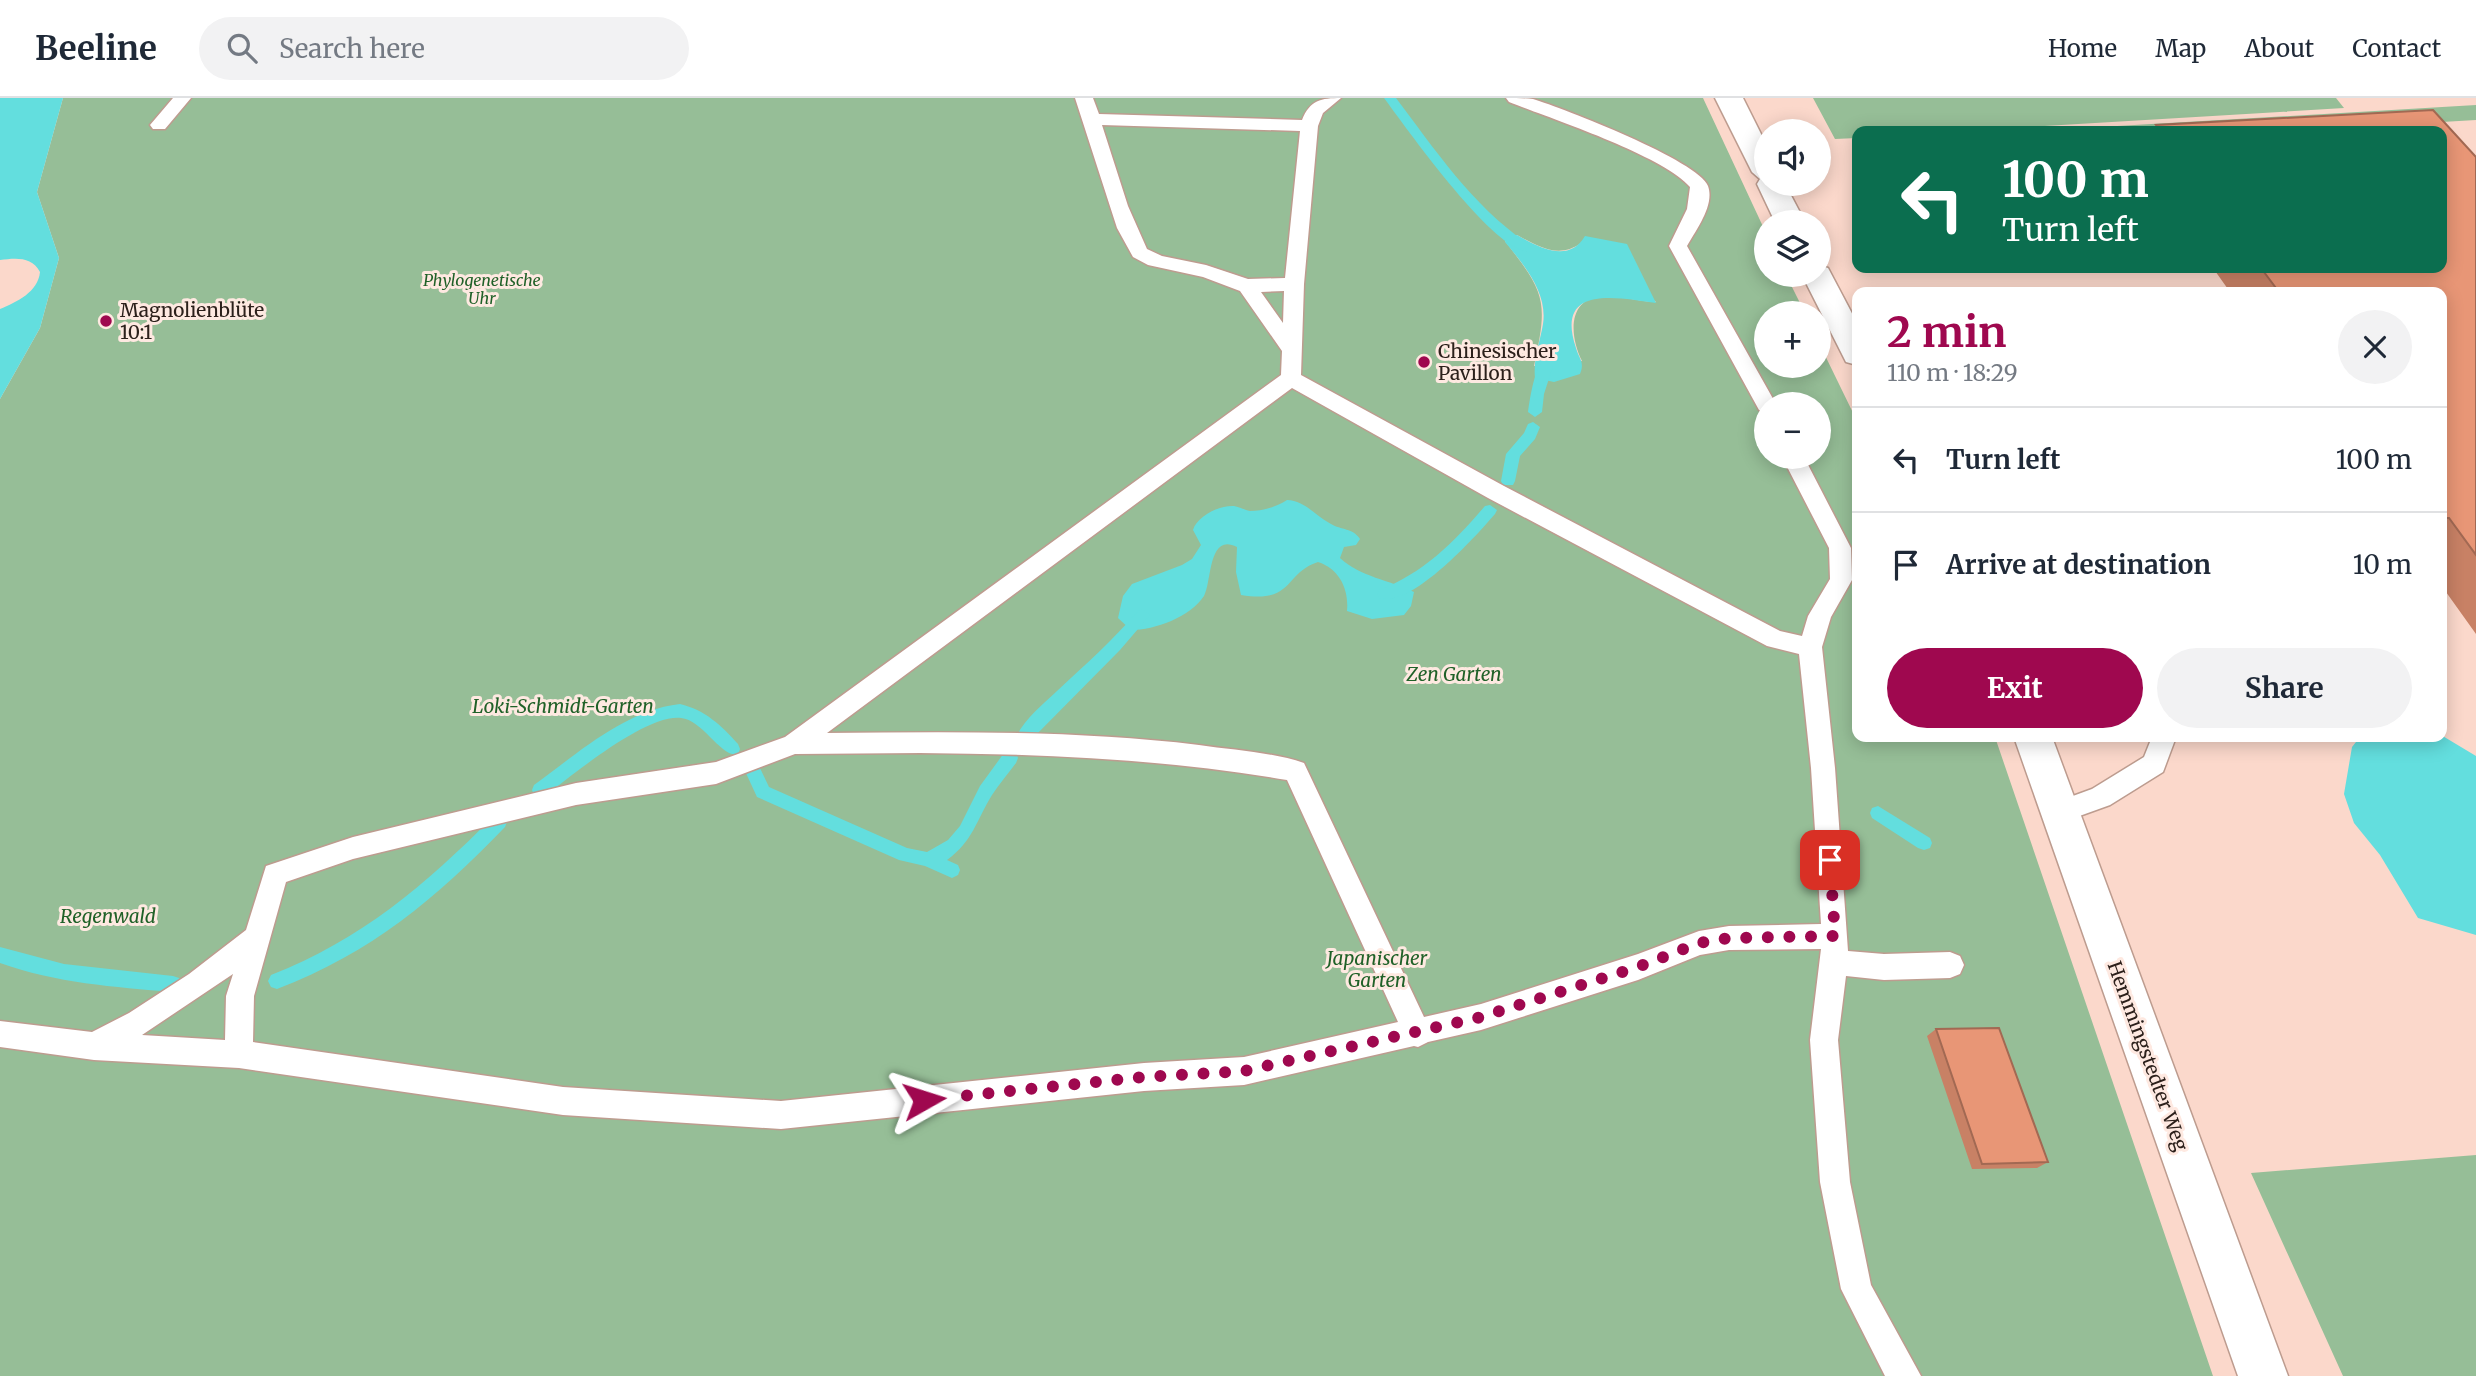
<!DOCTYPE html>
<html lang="en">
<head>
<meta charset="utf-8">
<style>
	:root { --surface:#fff; --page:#f2f2f3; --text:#1f2937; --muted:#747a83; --line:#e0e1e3; --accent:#9f084f }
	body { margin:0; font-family:Merriweather,serif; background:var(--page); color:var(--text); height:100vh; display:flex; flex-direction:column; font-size:26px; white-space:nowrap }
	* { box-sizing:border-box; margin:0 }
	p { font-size:23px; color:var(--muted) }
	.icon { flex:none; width:38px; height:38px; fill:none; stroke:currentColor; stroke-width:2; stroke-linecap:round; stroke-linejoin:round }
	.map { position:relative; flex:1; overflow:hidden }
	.side { position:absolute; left:1852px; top:189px; width:595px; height:455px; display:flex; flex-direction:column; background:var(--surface); border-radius:14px; box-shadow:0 4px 18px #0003 }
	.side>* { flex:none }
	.banner { position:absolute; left:1852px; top:28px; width:595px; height:147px; border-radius:14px; box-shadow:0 4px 18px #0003; background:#0b6e4f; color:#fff; overflow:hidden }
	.buttons { position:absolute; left:1754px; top:21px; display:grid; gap:14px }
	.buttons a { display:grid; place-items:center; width:77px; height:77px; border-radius:50%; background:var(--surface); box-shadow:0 4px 18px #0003; font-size:35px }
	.pin { position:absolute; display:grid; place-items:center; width:60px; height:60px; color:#fff; margin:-30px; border-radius:14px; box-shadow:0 4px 10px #0006 }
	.me { position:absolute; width:77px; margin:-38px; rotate:84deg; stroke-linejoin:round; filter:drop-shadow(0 0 5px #0008) }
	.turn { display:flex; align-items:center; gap:24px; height:147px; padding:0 35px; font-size:32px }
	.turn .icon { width:91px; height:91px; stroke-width:2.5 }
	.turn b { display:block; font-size:49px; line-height:60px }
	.round { display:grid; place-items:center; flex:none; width:74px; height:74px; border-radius:37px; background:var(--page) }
	.summary { display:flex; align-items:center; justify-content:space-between; height:119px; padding:0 35px }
	h1 { font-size:42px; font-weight:700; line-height:52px; color:var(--accent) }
	.action { display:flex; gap:14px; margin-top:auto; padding:14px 35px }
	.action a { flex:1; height:80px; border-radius:42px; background:var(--accent); color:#fff; font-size:28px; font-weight:700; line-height:80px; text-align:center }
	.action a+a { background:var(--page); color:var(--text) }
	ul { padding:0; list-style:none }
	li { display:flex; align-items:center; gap:21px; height:105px; padding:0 35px; border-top:2px solid var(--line) }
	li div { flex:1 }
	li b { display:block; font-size:26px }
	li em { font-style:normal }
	header { display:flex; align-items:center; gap:42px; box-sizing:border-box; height:98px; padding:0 35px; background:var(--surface); border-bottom:2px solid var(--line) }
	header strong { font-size:33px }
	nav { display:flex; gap:38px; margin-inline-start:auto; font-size:24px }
	.search { width:490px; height:63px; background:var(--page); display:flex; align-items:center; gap:18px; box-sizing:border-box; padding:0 24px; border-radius:38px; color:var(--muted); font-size:26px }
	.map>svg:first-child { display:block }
</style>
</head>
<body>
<header>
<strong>Beeline</strong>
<div class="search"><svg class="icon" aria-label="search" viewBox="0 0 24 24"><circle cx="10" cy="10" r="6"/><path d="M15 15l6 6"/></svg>Search here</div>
<nav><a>Home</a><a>Map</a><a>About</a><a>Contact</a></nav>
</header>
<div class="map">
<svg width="2476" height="1278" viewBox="0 0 2476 1278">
	<rect width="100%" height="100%" fill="#fbd8cb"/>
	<path fill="#96be97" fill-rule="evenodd" d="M63 0H1703L1766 135V177H1786L1805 215H1766V268H1818V243L1857 323V639H1995L2213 1278H0V301L40 230 59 160 37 94ZM1517 137C1539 149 1559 161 1581 145L1656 204C1640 204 1623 198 1606 198 1567 198 1569 237 1582 263L1534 268C1548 203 1546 196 1505 143ZM1766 306H1818V359H1766Z
		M1813 0H2336L2344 10 1963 33H1857V40L1835 41Z
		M2476 7V22L2289 33H2032Z
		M2476 1057V1278H2343L2251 1075Z"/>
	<path fill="#63dede" d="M0 0H63L37 94 59 160 40 230 0 301V211C17 204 38 194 40 174 32 158 15 160 0 162Z
		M1517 137C1538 149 1569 166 1585 138L1627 146 1656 205C1619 200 1554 185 1576 250 1579 261 1585 264 1580 276L1554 284 1535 280C1533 261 1540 244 1543 226 1548 194 1523 166 1505 144L1507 140Z
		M1287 402C1306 403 1315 418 1331 426 1341 432 1353 430 1360 441L1356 447 1344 449 1340 460C1361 479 1389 482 1414 494L1411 508 1404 517 1372 521 1347 513C1349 492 1340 471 1318 464 1284 475 1294 506 1241 497L1236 474 1237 449C1208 434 1212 483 1204 498 1190 519 1155 532 1131 532L1118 520 1123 498 1132 486 1182 467 1192 461 1201 447 1193 432C1197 418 1220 407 1234 408 1239 409 1245 412 1250 413 1263 413 1276 409 1287 402Z
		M2441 637 2476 658V837L2418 820 2380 757 2354 725 2344 696 2352 649 2360 639Z"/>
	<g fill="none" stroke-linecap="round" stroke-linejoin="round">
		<path fill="#63dede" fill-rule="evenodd" d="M1384 0H1396C1436 53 1474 110 1530 147V153C1497 159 1405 28 1384 0Z
			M1548 257 1555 262 1544 296 1542 314 1535 319 1528 314C1530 300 1535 264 1548 257Z
			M1533 324 1540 329 1535 341 1520 358 1515 383 1513 387H1503L1501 383 1506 356 1524 335 1528 326Z
			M1490 407 1497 412 1495 416C1476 438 1411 511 1379 500L1377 496 1379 492C1424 475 1454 444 1485 408Z
			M1143 511 1150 517 1120 552 1031 642H1019L1017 637C1026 620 1043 606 1057 593 1085 567 1113 542 1138 513Z
			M680 606C705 612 721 627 738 646L740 651 738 656C722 661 703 622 681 620 646 616 574 676 546 697L540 699 534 697 532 692 534 687C577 656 625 612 680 606Z
			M1010 653 1016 655 1018 660 1016 665C1008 676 999 686 992 697 976 723 973 743 947 762L958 767 960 772 958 777 952 780 925 768 899 762 757 699 745 673 747 668 753 666 759 668 769 689 907 750 927 754 948 742 960 728 980 688 1004 655Z
			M1878 708 1930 740 1932 745 1930 750 1924 752 1918 750 1872 720 1870 715 1872 710Z
			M499 717 505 719 507 724 505 729C434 802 373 854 277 891L271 889 268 883 271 877C361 842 425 787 493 719Z
			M0 849 64 866 173 878 179 880 182 886 179 892 173 894C114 889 56 885 0 865Z"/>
		<defs>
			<path id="service" d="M173 0H191L165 31H153L150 27Z
				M1075 0H1093L1099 16 1302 22C1310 2 1321 0 1341 0L1323 15 1318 28 1304 186 1301 277 1504 388 1780 533 1802 538 1808 518 1830 481 1829 450 1782 359H1804L1851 450 1852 482 1831 519 1822 549 1835 670 1848 853 1884 856 1950 854 1960 858 1964 867 1960 876 1950 880 1884 882 1846 878 1838 942 1850 1084 1871 1187 1921 1278H1885L1841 1191 1820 1084 1810 942 1821 851 1729 852 1700 857 1638 882 1481 932 1428 944 1418 949 1414 948 1244 987 1144 993 781 1031 563 1017 239 970 94 962 0 949V923L92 934 129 915 189 876 246 832 266 768 353 739 576 685 716 664 785 639 1281 277 1282 253 1240 193 1203 179 1148 167 1133 159 1117 130ZM1102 27 1300 33 1285 180 1248 181 1206 167 1162 158 1147 151 1128 108ZM1284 193 1283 225 1261 194ZM1292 290 1488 400 1767 548 1799 556 1811 670 1821 826 1729 828 1699 833 1638 856 1481 906 1424 919 1304 665C1271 654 1233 652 1199 647 1076 632 951 634 827 635ZM920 655C1043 656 1165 661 1287 682L1398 924 1244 959 1144 965 781 1003 563 989 253 944 254 898 286 784 353 761 576 707 716 686 795 656ZM233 876 226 898 225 942 142 937Z
				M1506 0C1515 0 1525 0 1533 1 1563 10 1699 63 1708 88 1715 107 1696 132 1687 148L1776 306H1766V314L1759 312 1669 148 1687 111 1690 89C1662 57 1552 21 1509 4Z
				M2152 639H2176L2163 674 2110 707 2060 725 2051 722 2047 714 2051 706 2092 691 2144 659Z"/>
			<path id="minor" d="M1715 0H1743L1766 46V86H1785L1805 124H1775L1757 86 1760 81 1752 74Z
				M1818 167 1828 170 1857 225V267L1846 264 1802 177H1818Z
				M2014 639H2052L2288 1278H2238Z"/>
		</defs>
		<use href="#service" stroke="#bd9c8f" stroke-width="3"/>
		<use href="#minor" stroke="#bd9c8f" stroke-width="3"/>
		<use href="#service" fill="#fff" fill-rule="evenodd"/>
		<use href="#minor" fill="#fff" fill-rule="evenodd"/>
	</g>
	<path fill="#c88165" d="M2433 12 2476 59V536L2441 487V194H2230L2213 170H2441V33H2153L2156 27Z
		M1936 931 2048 1064 2037 1070 1972 1071 1927 938Z"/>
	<path fill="#e89676" stroke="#a26953" stroke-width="2" d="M2433 12 2476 59V457L2449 420H2441V194H2279L2261 170H2441V33H2161L2156 27Z
		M1999 930 2048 1064 1982 1066 1936 931Z"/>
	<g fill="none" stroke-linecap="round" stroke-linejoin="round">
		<path stroke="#9f084f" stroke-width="12" stroke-dasharray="0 21.6" d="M924 1002 1144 979 1244 973 1481 919 1638 869 1699 845 1729 840 1835 838 1830 762"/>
	</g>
	<g fill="#9f084f" stroke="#fee9e1" stroke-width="2.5">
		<circle cx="106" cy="223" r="7"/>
		<circle cx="1424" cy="264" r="7"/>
	</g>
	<g text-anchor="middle" stroke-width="6" stroke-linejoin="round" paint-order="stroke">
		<g font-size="16" font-style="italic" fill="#206128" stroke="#fee9e1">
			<text x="482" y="188">Phylogenetische<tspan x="482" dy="18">Uhr</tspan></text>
		</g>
		<g font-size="19" fill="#2c201b" stroke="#fee9e1" text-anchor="start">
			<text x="120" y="219">Magnolienblüte<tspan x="120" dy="22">10:1</tspan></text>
			<text x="1438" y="260">Chinesischer<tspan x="1438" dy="22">Pavillon</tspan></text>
		</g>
		<g font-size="19" font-style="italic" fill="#206128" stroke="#fee9e1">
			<text x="1454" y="583">Zen Garten</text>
			<text x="563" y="615">Loki-Schmidt-Garten</text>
			<text x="108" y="825">Regenwald</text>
			<text x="1377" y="867">Japanischer<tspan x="1377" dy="22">Garten</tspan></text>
		</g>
		<g font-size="19" fill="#2c201b" stroke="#fee9e1">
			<text transform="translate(2148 958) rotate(70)" y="7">Hemmingstedter Weg</text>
		</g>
	</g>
</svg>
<div class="buttons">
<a><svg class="icon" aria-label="sound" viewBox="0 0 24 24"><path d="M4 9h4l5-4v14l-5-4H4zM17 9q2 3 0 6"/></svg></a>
<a><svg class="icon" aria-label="layers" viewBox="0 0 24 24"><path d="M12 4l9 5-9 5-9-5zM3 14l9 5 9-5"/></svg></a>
<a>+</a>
<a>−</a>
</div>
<div class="pin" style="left:1830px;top:762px;background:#d93025"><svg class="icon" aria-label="arrive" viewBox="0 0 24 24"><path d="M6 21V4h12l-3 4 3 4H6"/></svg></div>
<svg class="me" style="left:924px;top:1002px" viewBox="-20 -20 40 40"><path d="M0-17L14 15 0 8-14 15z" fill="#9f084f" stroke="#fff" stroke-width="4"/></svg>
<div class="banner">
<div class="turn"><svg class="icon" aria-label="left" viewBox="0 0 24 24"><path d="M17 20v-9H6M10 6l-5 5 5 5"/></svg><div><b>100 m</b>Turn left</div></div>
</div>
<section class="side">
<div class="summary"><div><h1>2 min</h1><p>110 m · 18:29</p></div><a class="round"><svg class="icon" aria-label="close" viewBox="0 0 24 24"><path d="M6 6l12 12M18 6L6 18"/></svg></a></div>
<ul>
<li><svg class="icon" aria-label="left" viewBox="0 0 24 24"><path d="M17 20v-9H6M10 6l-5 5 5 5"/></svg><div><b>Turn left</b></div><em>100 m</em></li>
<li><svg class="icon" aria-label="arrive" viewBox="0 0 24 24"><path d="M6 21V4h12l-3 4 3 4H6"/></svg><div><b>Arrive at destination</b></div><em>10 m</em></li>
</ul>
<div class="action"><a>Exit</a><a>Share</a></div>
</section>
</div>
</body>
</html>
